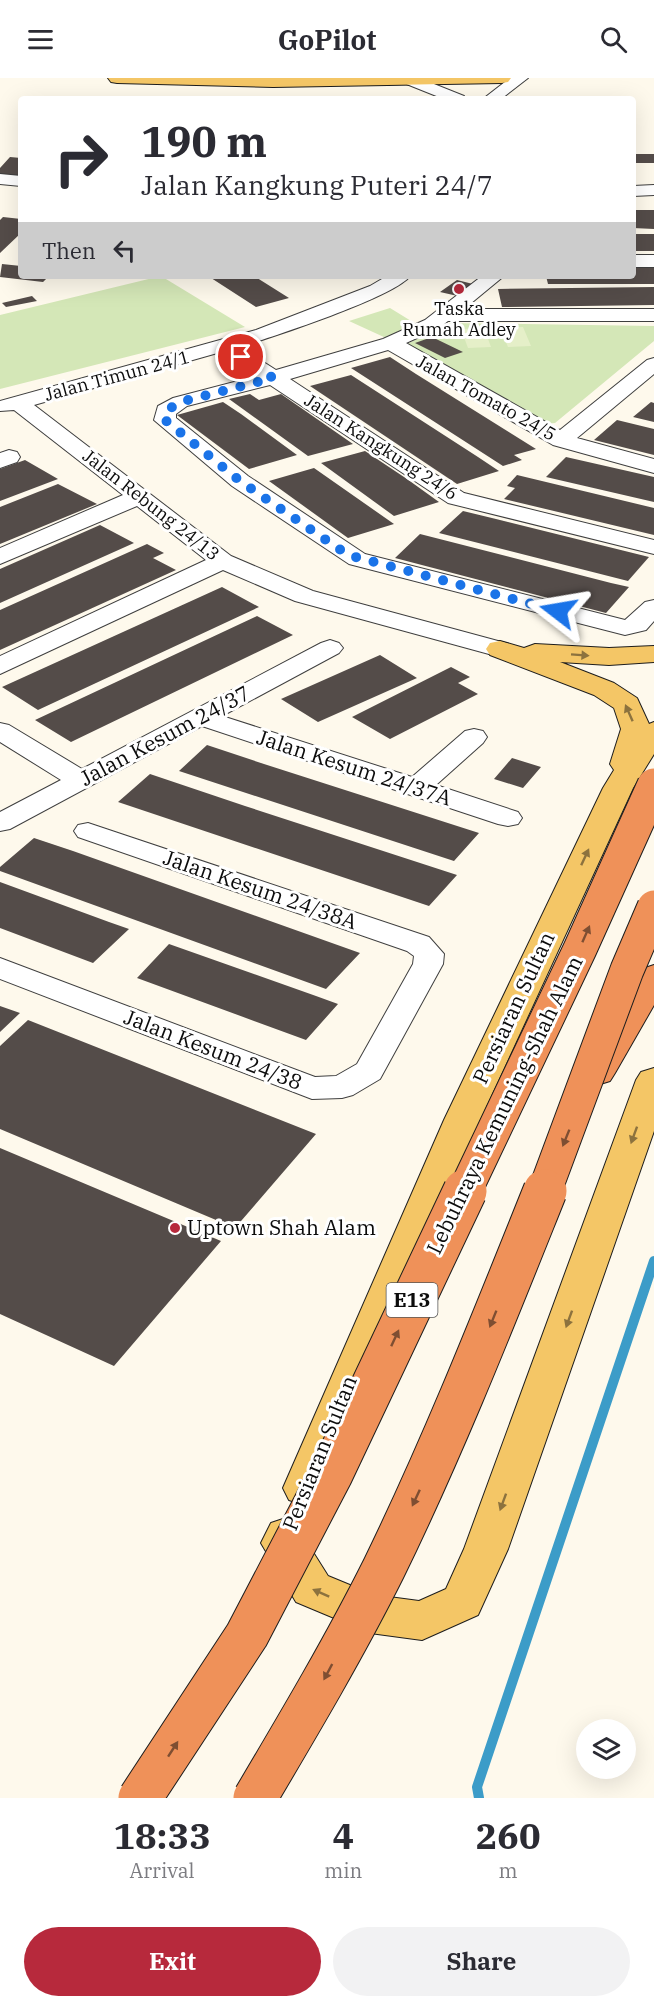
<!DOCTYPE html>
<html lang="en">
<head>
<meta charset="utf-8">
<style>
	:root { --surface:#fff; --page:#f2f2f3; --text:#2b2b33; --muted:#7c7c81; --accent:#b7293c }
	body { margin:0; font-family:"IBM Plex Serif",serif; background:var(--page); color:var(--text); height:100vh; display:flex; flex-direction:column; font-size:22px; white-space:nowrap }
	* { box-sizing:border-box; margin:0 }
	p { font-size:20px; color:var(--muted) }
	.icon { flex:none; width:33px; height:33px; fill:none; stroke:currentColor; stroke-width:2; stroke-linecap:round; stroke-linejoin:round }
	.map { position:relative; height:1720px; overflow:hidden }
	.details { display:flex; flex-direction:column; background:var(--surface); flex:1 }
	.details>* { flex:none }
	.top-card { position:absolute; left:18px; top:18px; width:618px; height:183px; border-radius:6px; box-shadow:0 6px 24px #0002; background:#fff; color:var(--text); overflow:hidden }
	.buttons { position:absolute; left:576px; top:1641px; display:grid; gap:12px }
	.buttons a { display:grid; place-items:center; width:60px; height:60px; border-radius:50%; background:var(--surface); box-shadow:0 6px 24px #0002; font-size:30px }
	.pin { position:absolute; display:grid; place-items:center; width:51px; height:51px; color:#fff; margin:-26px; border:3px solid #fff; border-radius:50%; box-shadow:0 2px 6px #0007 }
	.me { position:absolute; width:66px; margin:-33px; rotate:284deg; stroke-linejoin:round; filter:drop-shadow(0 0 4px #0008) }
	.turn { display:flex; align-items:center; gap:21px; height:126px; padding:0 24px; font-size:27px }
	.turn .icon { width:78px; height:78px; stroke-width:2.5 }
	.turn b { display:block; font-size:42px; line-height:51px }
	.then { display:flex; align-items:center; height:57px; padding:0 24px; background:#0003; gap:12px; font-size:22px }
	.eta { display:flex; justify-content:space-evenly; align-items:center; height:102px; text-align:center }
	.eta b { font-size:36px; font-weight:800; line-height:42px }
	.button { display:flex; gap:12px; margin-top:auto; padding:12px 24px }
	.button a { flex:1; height:69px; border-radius:36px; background:var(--accent); color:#fff; font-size:24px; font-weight:800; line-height:69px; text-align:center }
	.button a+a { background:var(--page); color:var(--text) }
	header { display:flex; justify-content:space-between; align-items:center; height:78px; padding:0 24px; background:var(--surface); font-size:27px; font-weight:800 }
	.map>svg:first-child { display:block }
</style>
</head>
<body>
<header><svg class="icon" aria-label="menu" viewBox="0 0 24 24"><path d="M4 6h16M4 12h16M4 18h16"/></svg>GoPilot<svg class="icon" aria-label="search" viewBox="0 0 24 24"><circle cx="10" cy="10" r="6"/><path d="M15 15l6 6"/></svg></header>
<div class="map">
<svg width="654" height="1720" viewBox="0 0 654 1720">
	<rect width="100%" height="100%" fill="#fef9ec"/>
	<path fill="#d4e7b7" d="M161 198 245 249 0 311V237Z
		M390 230 416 246 386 260 349 243Z
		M450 245 654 248V263L555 345 543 346 407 269 409 265Z"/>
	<path fill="#e5efc8" d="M523 249 531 268 508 269 500 250Z
		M484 250 491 269 468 270 461 251Z"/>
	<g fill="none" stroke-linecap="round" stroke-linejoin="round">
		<path stroke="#3c9cc8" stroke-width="10" d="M479 1720 477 1709 654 1183"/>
	</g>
	<path fill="#544c49" d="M633 76H654V85H633Z
		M10 79 21 80V100L0 98V90Z
		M633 132H654V151L633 150Z
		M3 139 21 141V155L0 175V142Z
		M633 156H654V173H633Z
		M2 186 21 188V198H49L43 204 0 199Z
		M633 188H654V206H548L546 198H633Z
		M208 198H254L289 220 256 229Z
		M457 202 477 207 462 219 440 214Z
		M654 209V227L502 229 498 211Z
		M32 218 37 223 6 229 2 225Z
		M432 259 463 274 445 280 415 265Z
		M390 279 416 296 536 371 514 377 522 382 503 388 351 290Z
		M351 297 478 379 499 393 457 406 310 308Z
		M250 316 259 322 281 316 353 366 308 378 229 321Z
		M223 324 241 336 297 377 249 391 177 337Z
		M651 324 654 325V344L633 339Z
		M617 342 654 351V377L594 362Z
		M365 373 407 401 439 424 394 438 321 385Z
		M566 379 654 399V424L546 399Z
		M25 382 58 401 0 423V391Z
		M314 390 394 446 348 460 269 403Z
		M517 397 654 430V457L504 421 515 410 507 408Z
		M58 406 97 426 0 466V429Z
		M463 433 496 441 649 479 628 503 439 455Z
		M100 447 134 465 0 525V491Z
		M420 456 611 505 629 509 606 535 395 480Z
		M147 466 164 475 153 480 176 492 0 572V532Z
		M222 509 259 529 38 632 2 609Z
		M257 538 293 557 71 664 35 642Z
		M380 577 417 600 318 644 281 621Z
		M451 589 470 599 458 605 478 616 390 661 352 639Z
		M207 667 264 686 479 755 454 783 179 693Z
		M512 680 541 689 523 710 494 701Z
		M150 696 245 728 457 797 429 828 118 724Z
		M34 760 73 773 360 875 326 911 0 793V789Z
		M0 804 109 844 129 851 93 885 0 850Z
		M169 866 316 918 338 926 306 962 137 900Z
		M0 928 20 935 0 954Z
		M28 942 316 1056 235 1150 0 1051V968Z
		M0 1070 221 1163 114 1288 0 1236Z"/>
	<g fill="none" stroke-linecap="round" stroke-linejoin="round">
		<defs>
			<path id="minor" d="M403 0H419L464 18 466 21H444L404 5Z
				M510 0H528L501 21H483Z
				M0 96 21 98V108L0 106Z
				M654 107V117L633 118V108Z
				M633 177H654V189H633Z
				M387 198H410C395 219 269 260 240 269L276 292 383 261 425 242 482 198H504L464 231H654V243H448L439 250 406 265 560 352 647 282 654 280V296L577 360 654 381V395L553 367 388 272 290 301 464 415 654 462V476L448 425 270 307 187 328 176 336V340L248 398 365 476 625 542 645 524 654 522V543L646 552 625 557 349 486 232 408 154 342 158 328 173 320 257 298 221 274 34 327 231 478 313 513 509 566 513 571 509 576 500 579 295 523 223 492 0 596V578L206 482 137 428 0 486V470L123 417 14 332 0 333V323L256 252 370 208Z
				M9 372 17 374 20 379 17 384 0 390V375Z
				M330 562 339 565 343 570 339 575 222 638 412 699 465 653 474 651 483 653 487 659 483 665 436 707 518 734 522 740 518 746 508 748 498 746 202 648 10 751 0 753V734L61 702 0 664V645L9 647 82 691 321 565Z
				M88 745 429 859 444 876 443 886 380 1001 353 1017 342 1020 312 1021 0 901V880L315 999 336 998 357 986 413 886 414 878 407 873 78 759 74 753 78 747Z"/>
			<path id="major" d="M108 0H511L508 4 502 5 273 9 117 5 111 4Z
				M500 563 524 570 535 566 609 570 654 568V584L609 587 560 584 614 605 637 620 649 646 654 644V676L633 710 480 1042 325 1410 319 1422 304 1427 289 1422 283 1410 444 1042 603 710 614 692 610 686 621 651 614 630 594 617 490 577 486 571 490 565Z
				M654 990V1053L508 1471 478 1537 422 1562 370 1555 296 1524 261 1465 271 1445 286 1440 301 1445 308 1458 306 1463 328 1498 374 1517 419 1523 446 1511 464 1471 636 1002 641 994Z"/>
			<path id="highway" d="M654 887V927L615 995 610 1003 597 1007 584 1003 579 995 637 898 642 891Z"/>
		</defs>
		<use href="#minor" stroke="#3f3f3f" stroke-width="2"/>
		<use href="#major" stroke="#1d1d1d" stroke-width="2"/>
		<use href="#highway" stroke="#1d1d1d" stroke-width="2"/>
		<use href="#minor" fill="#fff" fill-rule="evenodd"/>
		<use href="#major" fill="#f4c666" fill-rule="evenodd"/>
		<use href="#highway" fill="#ef9159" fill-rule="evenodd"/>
		<defs>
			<path id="highway-bridge-far1" d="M464 1115 580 871 654 707
				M544 1115 627 892 654 829"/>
			<path id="highway-bridge" d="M140 1720 247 1557 331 1396 465 1113
				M255 1720C300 1644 345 1568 384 1490 444 1367 494 1240 545 1113"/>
		</defs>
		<use href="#highway-bridge-far1" stroke="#1d1d1d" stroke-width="35" stroke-linecap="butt"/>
		<use href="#highway-bridge" stroke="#1d1d1d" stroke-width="45" stroke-linecap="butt"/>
		<use href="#highway-bridge-far1" stroke="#ef9159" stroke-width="33"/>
		<use href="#highway-bridge" stroke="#ef9159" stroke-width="43"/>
	</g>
	<defs><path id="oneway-solid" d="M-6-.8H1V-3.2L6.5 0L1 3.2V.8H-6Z" transform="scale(1.5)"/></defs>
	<g fill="#8c723e">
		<use href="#oneway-solid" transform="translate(580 577) rotate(4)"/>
		<use href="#oneway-solid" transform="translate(629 635) rotate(-114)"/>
		<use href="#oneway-solid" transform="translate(585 779) rotate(-65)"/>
		<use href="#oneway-solid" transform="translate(634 1057) rotate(110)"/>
		<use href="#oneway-solid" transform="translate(569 1241) rotate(110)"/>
		<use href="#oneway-solid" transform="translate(503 1424) rotate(110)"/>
		<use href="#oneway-solid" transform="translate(321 1515) rotate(-156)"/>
	</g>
	<g fill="#7e4e32">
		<use href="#oneway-solid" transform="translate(586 856) rotate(-66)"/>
		<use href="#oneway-solid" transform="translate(566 1060) rotate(112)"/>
		<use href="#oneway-solid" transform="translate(493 1241) rotate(112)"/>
		<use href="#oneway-solid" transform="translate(395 1260) rotate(-65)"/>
		<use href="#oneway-solid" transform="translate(416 1420) rotate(115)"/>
		<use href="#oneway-solid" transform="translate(328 1594) rotate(118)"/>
		<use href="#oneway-solid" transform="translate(173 1671) rotate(-57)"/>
	</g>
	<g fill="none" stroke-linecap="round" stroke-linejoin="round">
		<path stroke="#1a73e8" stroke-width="10" stroke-dasharray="0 18" d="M241 279 273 300 180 324 166 333 165 342 240 403 348 477 558 533"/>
	</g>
	<g fill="#b7293c" stroke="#fff" stroke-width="2">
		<circle cx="459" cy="211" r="6"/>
		<circle cx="175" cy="1150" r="6"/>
	</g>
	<g text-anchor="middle" stroke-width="6" stroke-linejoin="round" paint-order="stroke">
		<g font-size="18" fill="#0c0c0c" stroke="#fff">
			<text x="459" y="237">Taska<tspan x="459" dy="21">Rumah Adley</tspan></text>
		</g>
		<g font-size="18" fill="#0c0c0c" stroke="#fff">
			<text transform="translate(117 298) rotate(-15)" y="6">Jalan Timun 24/1</text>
			<text transform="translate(486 320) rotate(29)" y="6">Jalan Tomato 24/5</text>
			<text transform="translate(381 369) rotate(33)" y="6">Jalan Kangkung 24/6</text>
			<text transform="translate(151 427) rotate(38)" y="6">Jalan Rebung 24/13</text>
		</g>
		<rect fill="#fff" stroke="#555" stroke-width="1.5" x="386.5" y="1205" width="51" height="34" rx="4.5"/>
		<g font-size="20" font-weight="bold" fill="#0c0c0c">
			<text x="412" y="1229">E13</text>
		</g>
		<g font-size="21" fill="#0c0c0c" stroke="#fff">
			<text transform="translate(165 658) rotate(-28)" y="7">Jalan Kesum 24/37</text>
			<text transform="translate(354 690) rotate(18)" y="7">Jalan Kesum 24/37A</text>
			<text transform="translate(260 812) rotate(19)" y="7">Jalan Kesum 24/38A</text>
			<text transform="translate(514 930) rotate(-65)" y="7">Persiaran Sultan</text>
			<text transform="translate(213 972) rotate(21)" y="7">Jalan Kesum 24/38</text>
			<text transform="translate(505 1027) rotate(-64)" y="7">Lebuhraya Kemuning-Shah Alam</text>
			<text transform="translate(320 1375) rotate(-68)" y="7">Persiaran Sultan</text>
		</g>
		<g font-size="21" fill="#0c0c0c" stroke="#fff" text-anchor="start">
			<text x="187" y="1157">Uptown Shah Alam</text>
		</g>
	</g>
</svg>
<div class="buttons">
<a><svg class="icon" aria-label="layers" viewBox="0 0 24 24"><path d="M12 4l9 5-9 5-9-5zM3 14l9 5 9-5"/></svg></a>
</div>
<div class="pin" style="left:241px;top:279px;background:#d93025"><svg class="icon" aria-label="arrive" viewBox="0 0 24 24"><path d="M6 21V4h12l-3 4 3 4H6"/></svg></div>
<svg class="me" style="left:558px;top:533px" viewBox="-20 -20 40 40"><path d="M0-17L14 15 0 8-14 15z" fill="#1a73e8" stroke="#fff" stroke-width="4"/></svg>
<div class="top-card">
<div class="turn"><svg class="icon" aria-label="right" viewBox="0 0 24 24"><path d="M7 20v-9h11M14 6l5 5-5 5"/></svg><div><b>190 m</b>Jalan Kangkung Puteri 24/7</div></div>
<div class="then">Then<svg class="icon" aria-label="left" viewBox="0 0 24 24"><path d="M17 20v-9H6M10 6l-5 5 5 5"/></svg></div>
</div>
</div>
<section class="details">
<div class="eta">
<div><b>18:33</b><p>Arrival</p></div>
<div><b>4</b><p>min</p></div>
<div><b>260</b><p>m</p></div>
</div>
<div class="button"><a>Exit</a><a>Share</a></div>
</section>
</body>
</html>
